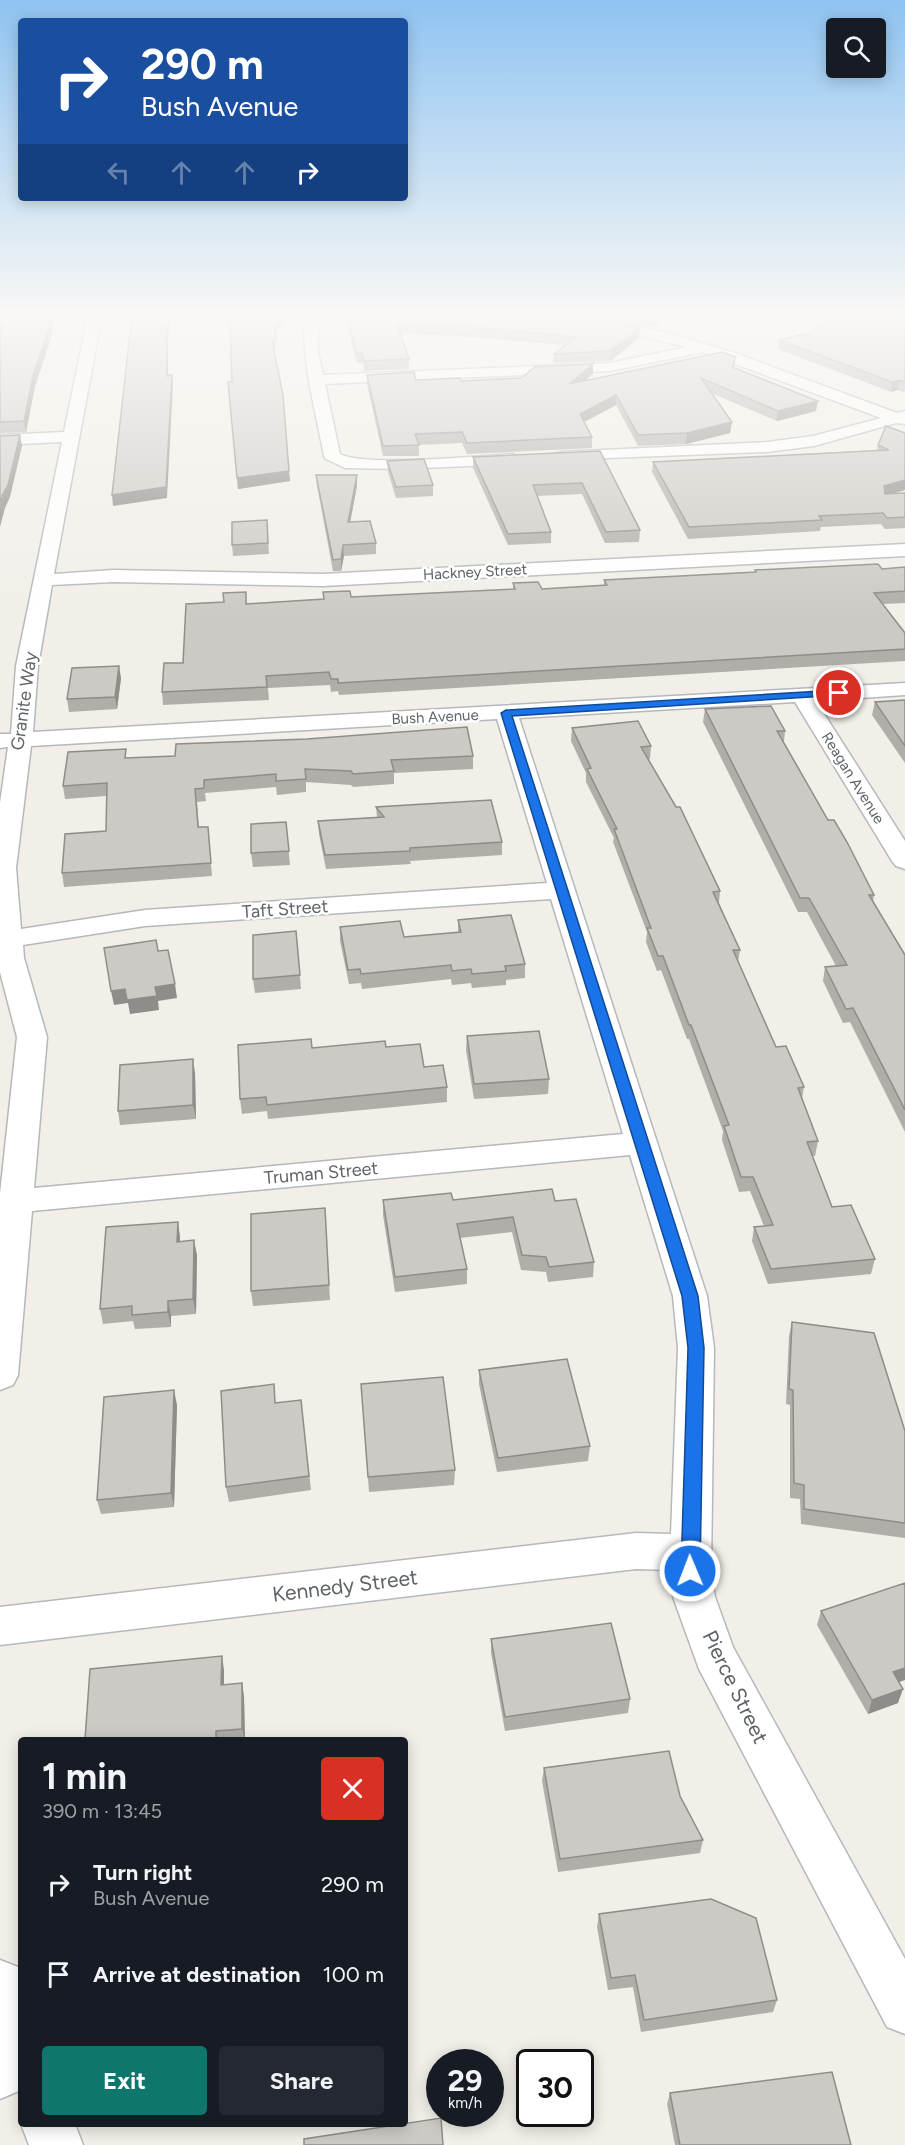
<!DOCTYPE html>
<html lang="en">
<head>
<meta charset="utf-8">
<style>
	:root { --surface:#171b24; --page:#242831; --text:#f1f3f6; --muted:#9ea1a6; --accent:#0f766e }
	body { margin:0; font-family:Figtree,sans-serif; background:var(--page); color:var(--text); height:100vh; display:flex; flex-direction:column; font-size:22px; white-space:nowrap }
	* { box-sizing:border-box; margin:0 }
	p { font-size:20px; color:var(--muted) }
	.icon { flex:none; width:33px; height:33px; fill:none; stroke:currentColor; stroke-width:2; stroke-linecap:round; stroke-linejoin:round }
	.map { position:relative; flex:1; overflow:hidden }
	.panel { position:absolute; left:18px; top:1737px; width:390px; height:390px; display:flex; flex-direction:column; background:var(--surface); border-radius:6px; box-shadow:0 3px 15px #0003 }
	.panel>* { flex:none }
	.guide { position:absolute; left:18px; top:18px; width:390px; height:183px; border-radius:6px; box-shadow:0 3px 15px #0003; background:#1a4fa0; color:#fff; overflow:hidden }
	.controls { position:absolute; left:826px; top:18px; display:grid; gap:12px }
	.controls a { display:grid; place-items:center; width:60px; height:60px; border-radius:6px; background:var(--surface); box-shadow:0 3px 15px #0003; font-size:30px }
	.speed { position:absolute; left:426px; top:2049px; display:flex; gap:12px; font-size:30px; font-weight:700; text-align:center }
	.speed>* { display:grid; place-content:center; width:78px; height:78px; border-radius:50%; background:var(--surface); box-shadow:0 3px 15px #0003; line-height:1 }
	.speed small { font-size:15px; font-weight:400 }
	.speed .limit { border:3px solid #111; border-radius:9px; background:#fff; color:#111 }
	.pin { position:absolute; display:grid; place-items:center; width:51px; height:51px; color:#fff; margin:-26px; border:3px solid #fff; border-radius:50%; box-shadow:0 2px 6px #0007 }
	.me { position:absolute; width:66px; margin:-33px; rotate:359deg; stroke-linejoin:round; filter:drop-shadow(0 0 4px #0008) }
	.turn { display:flex; align-items:center; gap:21px; height:126px; padding:0 24px; font-size:27px }
	.turn .icon { width:78px; height:78px; stroke-width:2.5 }
	.turn b { display:block; font-size:42px; line-height:51px }
	.lanes { display:flex; align-items:center; height:57px; padding:0 24px; background:#0003; justify-content:center; gap:30px; direction:ltr }
	.lanes .off { opacity:.35 }
	.round { display:grid; place-items:center; flex:none; width:63px; height:63px; border-radius:6px; background:var(--page) }
	.headline { display:flex; align-items:center; justify-content:space-between; height:102px; padding:0 24px }
	h1 { font-size:36px; font-weight:700; line-height:45px }
	.action { display:flex; gap:12px; margin-top:auto; padding:12px 24px }
	.action a { flex:1; height:69px; border-radius:6px; background:var(--accent); color:#fff; font-size:24px; font-weight:700; line-height:69px; text-align:center }
	.action a+a { background:var(--page); color:var(--text) }
	ul { padding:0; list-style:none }
	li { display:flex; align-items:center; gap:18px; height:90px; padding:0 24px }
	li div { flex:1 }
	li b { display:block; font-size:22px }
	li em { font-style:normal }
	.map>svg:first-child { display:block }
</style>
</head>
<body>
<div class="map">
<svg width="905" height="2145" viewBox="0 0 905 2145">
	<rect width="100%" height="100%" fill="#f1efe8"/>
	<g fill="none" stroke-linecap="round" stroke-linejoin="round">
		<defs>
			<path id="minor" d="M88 315H102L54 574 113 570 323 574 905 544V556L323 586 113 582 52 585 38 666 33 732 905 683V695L816 701 905 841V869L896 866 892 861 795 702 519 718 707 1296 714 1348 711 1571 715 1597 733 1647 905 1959V2034L887 2027 699 1669 673 1597 670 1570 636 1569 0 1645V1607L636 1533 671 1534 678 1348 673 1296 630 1155 32 1211 18 1375 13 1385 0 1390V1194L17 1037 0 972V803L8 747 0 748V734H11L16 666 62 442 0 445V435L64 432ZM497 719 547 883 145 910 21 929 16 868 31 746ZM551 899 623 1134 34 1188 47 1037 24 958 23 945 145 926Z
				M317 315H331L318 329V352L323 375 610 363 687 347 612 329 524 319 518 315 587 317 664 332 735 353 897 413 905 411V424L896 423 814 446 767 452 555 460 553 457 555 454 561 452 767 442 813 436 881 418 703 352 610 371 325 384 340 454C364 467 479 456 513 454L521 459 513 464 399 469 345 468 326 459 324 456C316 413 304 371 304 328Z
				M0 1960 18 1967 21 1975V2090L0 2099Z
				M21 2124H75L83 2145H29Z"/>
		</defs>
		<use href="#minor" stroke="#b5b8bc" stroke-width="3"/>
		<use href="#minor" fill="#fff" fill-rule="evenodd"/>
	</g>
	<path fill="#afaea9" d="M0 315H55L51 338 35 386 26 432 0 433Z
		M233 315H287L275 335 276 351H274L290 481 238 489 228 382H232L237 316Z
		M357 315 639 338 610 361 553 363 554 354 565 345 471 337 400 333 409 359V369L364 371 363 363H357L349 334V325Z
		M590 315H668L652 327Z
		M905 315V391L903 392 898 390 891 392 778 349 779 340Z
		M736 357 734 368 816 411 777 421 711 393 732 422 730 433 686 444 638 446 616 405 584 422 592 437V448L467 454 462 443 419 445V456H383L367 384V375L416 380 461 381 521 378 593 364V374L585 380Z
		M905 433V490L894 493H905V528L885 529 881 524 821 527 820 531 688 539 652 472 653 462 877 450 878 445Z
		M600 451 640 530 639 542 605 543 582 494 537 496 551 532V543L508 545 473 468V457Z
		M387 461 433 485V496L396 498 388 472Z
		M316 475H357V486L350 522 376 543V554L344 556 341 571H333L317 486Z
		M267 520 269 554 233 556 232 545Z
		M905 567V603L883 604 905 633V661L339 695 338 691 331 692 330 685 268 688 269 700 163 705 162 692 183 663 224 602 246 592 247 604 323 599V592L351 597 513 589V583L542 589 604 586V580L755 572V570L882 569Z
		M121 678 117 709 69 712 67 699Z
		M905 700V763L872 715 875 702Z
		M705 709 785 731 784 742 828 820 874 895 873 902 905 955V1132L850 1022 843 1023 823 981 825 967 836 966 807 912H798L703 722Z
		M572 728 651 746 650 759H648L720 891 719 903 740 950 738 962 776 1047 804 1087 802 1098 818 1141 815 1156H812L832 1207 875 1259 871 1274 768 1284 752 1241 754 1227 764 1226 750 1191 739 1192 722 1140 723 1131 689 1039H687L661 970 657 971 646 942 647 932 613 842 614 838 586 782V773L571 741Z
		M473 756V769L394 773V784L353 787 351 785 306 782V792L277 795 276 787 205 793 206 801 197 802 199 827H208L212 876 64 887 62 873 106 831V796L65 799 63 786 127 758Z
		M376 807 502 842V855L410 861 411 864 326 869 319 834 318 821 377 817Z
		M286 822 290 865 253 867 251 853Z
		M458 920 525 964V978L506 980V985L472 988 471 983 452 985 451 979 362 989 361 983 349 984 340 941V927L404 937 458 932Z
		M296 931 301 989 255 993 253 979Z
		M467 1036 549 1079 548 1094 474 1099 466 1050Z
		M386 1047 424 1067 447 1087V1102L268 1119 267 1111 242 1114 240 1099 312 1048Z
		M195 1073 196 1119 120 1125 118 1111Z
		M383 1200 555 1201 594 1262 593 1277 548 1282 546 1272 521 1270 512 1232 460 1238 467 1269V1284L395 1292 383 1215Z
		M325 1208 330 1300 253 1306 251 1291Z
		M178 1222 180 1241 197 1255 196 1314 171 1316V1327L135 1329 133 1321 103 1324 100 1309Z
		M792 1322 905 1431V1538L801 1524 800 1499 790 1498V1405L786 1404 789 1336Z
		M479 1370 590 1446 588 1461 497 1472 479 1384Z
		M361 1384 455 1470 454 1485 369 1492Z
		M301 1400 311 1490 229 1502 226 1487Z
		M177 1405 174 1507 101 1514 97 1500Z
		M821 1611 899 1682 898 1703 868 1714 817 1625Z
		M491 1639 630 1699 628 1713 505 1731 491 1653Z
		M224 1670V1685L242 1683 244 1697 245 1740H85Z
		M544 1768 680 1796 703 1840 700 1853 558 1872 542 1781Z
		M599 1914 777 2000 773 2012 641 2032 633 1987 608 1990 597 1927Z
		M670 2093 851 2145H675L667 2104Z"/>
	<path fill="#8f8d8a" d="M52 315H55L51 338 35 386 26 432 24 421 33 376Z
		M169 315H171L168 336V385L167 376V327Z
		M281 315H287L274 335V326Z
		M657 315H668L652 327 653 318Z
		M640 328 639 338 610 361V351Z
		M593 364V374L568 394 569 384Z
		M172 375 173 385 167 498 113 506 112 495Z
		M900 380 898 390 891 392 892 382Z
		M616 395V405L580 424V414Z
		M818 401 816 411 777 421 778 411Z
		M732 422 730 433 686 444 687 433Z
		M20 435 22 446 10 497 5 508 0 527V506Z
		M289 471 290 481 238 489 237 478Z
		M357 475V486L348 533V522Z
		M905 480V490L882 497 884 486Z
		M343 545 344 556 341 571V559Z
		M119 666 121 678 117 709 115 697Z
		M175 984 177 998 158 1001 159 1010 130 1014 128 1003 114 1005 111 991Z
		M193 1059 195 1073 196 1119 193 1105Z
		M178 1222 180 1237 179 1256 177 1242Z
		M194 1240 197 1255 196 1314 193 1299Z
		M168 1301 171 1316V1327L168 1312Z
		M174 1390 177 1405 174 1507 171 1493Z
		M222 1656 224 1670V1699L221 1685Z
		M905 1668V1680L888 1686 893 1672Z
		M242 1683 244 1697 245 1740 242 1729Z
		M903 1689 898 1703 868 1714 872 1700Z"/>
	<path fill="#cccac5" stroke="#8f8d8a" stroke-width="1.5" d="M0 315H52L49 328 33 376 24 421 0 422V331L2 326H0Z
		M141 315H169L167 327V376L172 375 166 487 112 495 131 324Z
		M237 315H281L274 326 276 341H272L283 395 289 471 237 478 228 382H232L230 326Z
		M357 315H552L612 322 640 328 610 351 554 354 576 337 471 327 397 324 409 359 364 361 362 353 357 354 349 325Z
		M638 315H657L653 318Z
		M832 315H905V382L900 380 892 382 779 340 810 333Z
		M722 352 736 357 732 367 818 401 778 411 701 378 732 422 687 433 638 435 616 395 580 414 592 437 467 443 462 432 415 434 419 445 383 446 367 375 414 372 416 380 460 378 461 381 521 378 535 367 593 364 569 384Z
		M886 426 905 433V480L884 486 885 494 905 493V517L887 518 883 513 819 516 822 520 689 527 653 462 889 450 878 445Z
		M20 435 8 485 2 496 0 506V436Z
		M600 451 640 530 606 532 582 483 533 485 551 532 508 534 473 457Z
		M424 459 433 485 396 487 387 461Z
		M316 475H357L348 522 370 521 376 543 343 545 341 559 333 560Z
		M267 520 268 543 232 545V522Z
		M878 564 882 569 905 567V591L874 593 905 633V649L338 683V679H331L329 672 266 676 267 687 162 692 164 663H183L186 604 224 602 223 593 246 592V604L324 599 323 592 350 591 351 597 515 589 513 583 538 582 542 589 607 585 604 580 756 572 755 570Z
		M119 666 115 697 67 699 72 668Z
		M905 700V746L875 702Z
		M771 706 785 731H777L828 820H834L847 842 874 895H869L905 955V1110L853 1008 846 1009 825 967 847 965 809 898H800L705 709Z
		M638 721 651 746 641 747 676 807H680L720 891 713 892 740 950H733L776 1047 786 1046 804 1087 798 1088 818 1141 807 1142 832 1207 851 1205 875 1259 771 1269 754 1227 773 1225 753 1177H741L724 1126 729 1125 691 1025H689L663 956H658L647 928H651L614 829H617L587 769 591 768 572 728Z
		M467 727 473 756 391 760 394 771 353 774 351 771 305 769 306 779 276 781V774L204 780V788L195 789 198 827H208L211 863 62 873 65 834 106 831 107 783 63 786 68 752 126 749 125 758 175 756 176 744 307 739Z
		M491 800 502 842 410 848V851L325 855 318 821 384 817 376 807Z
		M286 822 289 851 251 853V824Z
		M511 915 525 964 505 966 506 971 472 974 471 969 452 971 451 965 361 974 360 969 348 970 340 927 400 921 404 937 461 932 458 920Z
		M296 931 300 975 253 979V935Z
		M156 940 158 951 168 950 175 984 155 987 157 996 127 1000 125 989 111 991 104 948Z
		M539 1031 549 1079 474 1084 467 1036Z
		M311 1039 312 1048 385 1041 386 1047 420 1044 424 1067 443 1065 447 1087 267 1105 266 1097 240 1099 238 1045Z
		M193 1059V1105L118 1111 120 1065Z
		M552 1189 555 1201 576 1199 594 1262 549 1267 546 1257 522 1255 513 1217 457 1224 467 1269 395 1277 383 1200 451 1193 453 1200Z
		M325 1208 329 1285 251 1291V1214Z
		M178 1222 177 1242 194 1240 193 1299 168 1301V1312L132 1315V1306L100 1309 106 1227Z
		M792 1322 874 1333 905 1431V1523L804 1509V1485L794 1483 793 1390 789 1389Z
		M567 1359 590 1446 498 1458 479 1370Z
		M443 1377 455 1470 368 1477 361 1384Z
		M274 1384 275 1403 301 1400 309 1476 226 1487 221 1391Z
		M174 1390 171 1493 97 1500 104 1397Z
		M905 1583V1668L893 1672 903 1689 872 1700 821 1611Z
		M611 1623 630 1699 505 1717 491 1639Z
		M222 1656 221 1685 242 1683V1729L216 1731V1740H85L90 1669Z
		M669 1751 680 1796 703 1840 560 1859 544 1768Z
		M711 1899 756 1918 777 2000 644 2020 635 1975 611 1978 599 1914Z
		M832 2072 851 2145H680L670 2093Z
		M441 2118 443 2145H304V2139Z"/>
	<linearGradient id="sky" x2="0" y2="1"><stop stop-color="#8fc3f1"/><stop offset="0.51" stop-color="#f9f8f5"/><stop offset="1" stop-color="#f9f8f5" stop-opacity="0"/></linearGradient>
	<rect width="905" height="616" fill="url(#sky)"/>
	<path fill="#1a73e8" stroke="#114b97" stroke-width="1.5" d="M839 690 844 693 842 695 512 716 698 1296 704 1348 700 1571 697 1577 690 1579 684 1577 681 1571 688 1348 682 1296 501 713 506 710Z"/>
	<g text-anchor="middle" stroke-width="5" stroke-linejoin="round" paint-order="stroke">
		<g font-size="15" fill="#5f6368" stroke="#fff">
			<text transform="translate(475 572) rotate(-3)" y="5">Hackney Street</text>
			<text transform="translate(435 717) rotate(-3)" y="5">Bush Avenue</text>
			<text transform="translate(853 778) rotate(58)" y="5">Reagan Avenue</text>
		</g>
		<g font-size="18" fill="#5f6368" stroke="#fff">
			<text transform="translate(24 701) rotate(-82)" y="6">Granite Way</text>
			<text transform="translate(285 909) rotate(-4)" y="6">Taft Street</text>
			<text transform="translate(321 1173) rotate(-5)" y="6">Truman Street</text>
		</g>
		<g font-size="21" fill="#5f6368" stroke="#fff">
			<text transform="translate(345 1586) rotate(-7)" y="7">Kennedy Street</text>
			<text transform="translate(735 1687) rotate(64)" y="7">Pierce Street</text>
		</g>
	</g>
</svg>
<div class="controls">
<a><svg class="icon" aria-label="search" viewBox="0 0 24 24"><circle cx="10" cy="10" r="6"/><path d="M15 15l6 6"/></svg></a>
</div>
<div class="speed"><div>29<small>km/h</small></div><div class="limit">30</div></div>
<div class="pin" style="left:839px;top:693px;background:#d93025"><svg class="icon" aria-label="arrive" viewBox="0 0 24 24"><path d="M6 21V4h12l-3 4 3 4H6"/></svg></div>
<svg class="me" style="left:690px;top:1571px" viewBox="-20 -20 40 40"><circle r="17" fill="#1a73e8" stroke="#fff" stroke-width="3"/><path d="M0-11L8 9 0 5-8 9z" fill="#fff"/></svg>
<div class="guide">
<div class="turn"><svg class="icon" aria-label="right" viewBox="0 0 24 24"><path d="M7 20v-9h11M14 6l5 5-5 5"/></svg><div><b>290 m</b>Bush Avenue</div></div>
<div class="lanes"><svg class="icon off" aria-label="left" viewBox="0 0 24 24"><path d="M17 20v-9H6M10 6l-5 5 5 5"/></svg><svg class="icon off" aria-label="ahead" viewBox="0 0 24 24"><path d="M12 20V5M6 11l6-6 6 6"/></svg><svg class="icon off" aria-label="ahead" viewBox="0 0 24 24"><path d="M12 20V5M6 11l6-6 6 6"/></svg><svg class="icon" aria-label="right" viewBox="0 0 24 24"><path d="M7 20v-9h11M14 6l5 5-5 5"/></svg></div>
</div>
<section class="panel">
<div class="headline"><div><h1>1 min</h1><p>390 m · 13:45</p></div><a class="round" style="background:#d93025;color:#fff"><svg class="icon" aria-label="close" viewBox="0 0 24 24"><path d="M6 6l12 12M18 6L6 18"/></svg></a></div>
<ul>
<li><svg class="icon" aria-label="right" viewBox="0 0 24 24"><path d="M7 20v-9h11M14 6l5 5-5 5"/></svg><div><b>Turn right</b><p>Bush Avenue</p></div><em>290 m</em></li>
<li><svg class="icon" aria-label="arrive" viewBox="0 0 24 24"><path d="M6 21V4h12l-3 4 3 4H6"/></svg><div><b>Arrive at destination</b></div><em>100 m</em></li>
</ul>
<div class="action"><a>Exit</a><a>Share</a></div>
</section>
</div>
</body>
</html>
